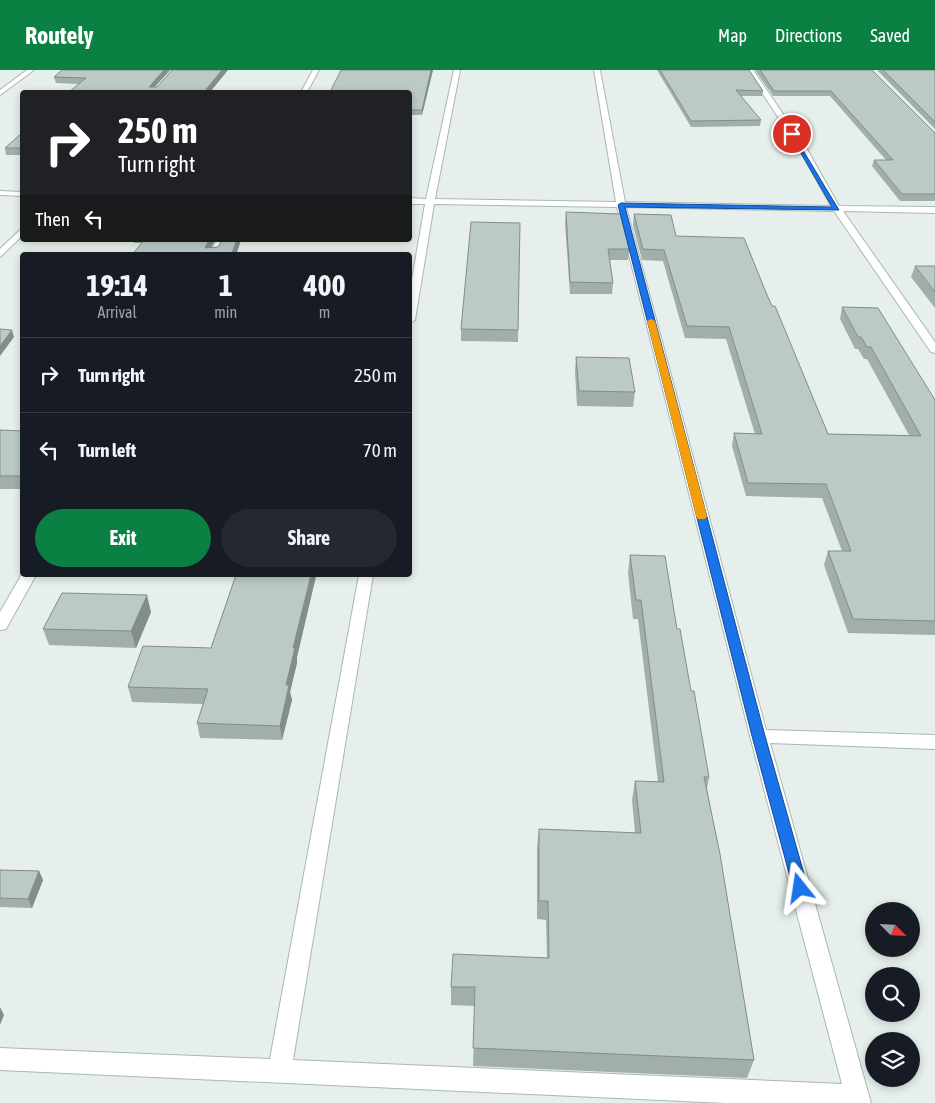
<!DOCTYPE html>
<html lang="en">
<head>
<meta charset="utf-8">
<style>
	:root { --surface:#171b24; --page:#242831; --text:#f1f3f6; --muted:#9ea1a6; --line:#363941; --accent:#0b8043 }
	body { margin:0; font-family:"Asap Condensed",sans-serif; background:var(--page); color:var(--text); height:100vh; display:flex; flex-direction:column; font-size:19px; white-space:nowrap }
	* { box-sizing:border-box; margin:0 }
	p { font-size:16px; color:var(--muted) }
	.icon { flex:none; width:28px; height:28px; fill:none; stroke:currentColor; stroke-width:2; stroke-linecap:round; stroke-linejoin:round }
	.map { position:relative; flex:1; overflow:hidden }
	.drawer { position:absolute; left:20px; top:182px; width:392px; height:325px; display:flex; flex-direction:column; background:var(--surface); border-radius:5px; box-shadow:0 2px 8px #0003 }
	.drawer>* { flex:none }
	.guide { position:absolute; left:20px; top:20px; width:392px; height:152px; border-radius:5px; box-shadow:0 2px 8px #0003; background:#202124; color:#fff; overflow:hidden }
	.needle { width:32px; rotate:114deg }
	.buttons { position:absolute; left:865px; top:832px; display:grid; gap:10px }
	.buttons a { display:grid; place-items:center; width:55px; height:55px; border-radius:50%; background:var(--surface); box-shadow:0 2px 8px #0003; font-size:25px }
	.pin { position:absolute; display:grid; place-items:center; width:42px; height:42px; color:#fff; margin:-21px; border:2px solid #fff; border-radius:50%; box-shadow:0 1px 5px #0007 }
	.me { position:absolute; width:55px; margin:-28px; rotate:345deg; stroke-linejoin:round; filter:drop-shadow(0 0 4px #0008) }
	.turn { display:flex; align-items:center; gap:18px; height:105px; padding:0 15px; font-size:22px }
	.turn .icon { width:65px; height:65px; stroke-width:2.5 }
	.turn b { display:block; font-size:35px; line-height:42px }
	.then { display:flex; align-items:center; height:48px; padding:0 15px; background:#0003; gap:10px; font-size:19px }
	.eta { display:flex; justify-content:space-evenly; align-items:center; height:85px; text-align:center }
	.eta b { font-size:30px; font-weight:700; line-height:35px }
	.action { display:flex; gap:10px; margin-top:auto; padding:10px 15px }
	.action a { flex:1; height:58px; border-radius:30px; background:var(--accent); color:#fff; font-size:20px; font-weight:700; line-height:58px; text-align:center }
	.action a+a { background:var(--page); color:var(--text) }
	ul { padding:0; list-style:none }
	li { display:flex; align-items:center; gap:15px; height:75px; padding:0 15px; border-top:1px solid var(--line) }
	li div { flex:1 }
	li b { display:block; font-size:19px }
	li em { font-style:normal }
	header { display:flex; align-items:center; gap:30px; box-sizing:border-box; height:70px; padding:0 25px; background:var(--accent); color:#fff }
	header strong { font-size:24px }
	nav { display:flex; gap:28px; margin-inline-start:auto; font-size:18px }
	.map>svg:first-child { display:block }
</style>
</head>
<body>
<header>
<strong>Routely</strong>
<nav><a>Map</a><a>Directions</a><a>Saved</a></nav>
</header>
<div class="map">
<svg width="935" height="1033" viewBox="0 0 935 1033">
	<rect width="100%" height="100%" fill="#e6efeb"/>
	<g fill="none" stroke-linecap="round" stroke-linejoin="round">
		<defs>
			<path id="minor" d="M27 0H34L0 25V20Z
				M313 0H319L307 22H301Z
				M454 0H460L435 129 616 132 594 0H600L625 132 831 136 799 79 747 0H753L807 79 839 136 935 137V143L843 141 935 272V283L931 282 834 141 626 137 766 660 935 665V679L770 673 871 1033H726L0 1000V978L270 989 359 505H373L293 990 842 1014 750 666 617 137 434 134 415 250 410 253V221L425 134H410V128L426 129Z
				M0 121 22 122V126L0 125Z
				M22 158V166L0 187V179Z
				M217 170H227L218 185H208Z
				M22 504 36 505 6 559 0 560V542Z"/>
		</defs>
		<use href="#minor" stroke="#a8b8b2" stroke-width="2"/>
		<use href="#minor" fill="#fff" fill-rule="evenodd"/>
	</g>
	<path fill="#a1aea9" d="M62 0H170L155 17H157L172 0H228L210 22H69L79 14 56 13 54 7Z
		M341 0H433L422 45H410V22Z
		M657 0H749L763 21 762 26H740L761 50 760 56 691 57Z
		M755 0H872L935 63V131H900L872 96 874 90H886L830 26H773Z
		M877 0H935V59Z
		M22 63V85H6L5 78Z
		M566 142 630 179 628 190H610L613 213 612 224H570L565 153Z
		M634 144 676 166 767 225 828 364 909 365 867 289H864L858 279H855L840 249 842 237 935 330V565L848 563 824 495 828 481H842L822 428 746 426 732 376 734 363 755 364 726 269 685 268 663 191 642 190 633 155Z
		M520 153 518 272 461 271V259Z
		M134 170H215L211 178 218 177 241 170 236 185H132L142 173H134Z
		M915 196H935V238L911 207Z
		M576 287 635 322 633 337 577 336 575 301Z
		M0 360 22 361V419H0Z
		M630 485 677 559 691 621 709 707 707 719 754 990 747 1008 473 996 475 936 451 935V917L547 888 546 850 537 849V778L539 759 635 763 632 730 635 711 658 712 638 549H633L628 503Z
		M236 505H321L320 506H316L297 587V593L290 622 292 630 282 670 200 668 197 653 203 634 132 632 128 617 211 578Z
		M151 542 136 578 49 575 43 559Z
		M0 800 39 801 43 810 32 838 0 837Z"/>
	<path fill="#838d89" d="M164 0H170L150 22 149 17Z
		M222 0H228L210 22H204Z
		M431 0H433L422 45V40Z
		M209 170H215L207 185 205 178Z
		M237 170H241L236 185H231Z
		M12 260 14 267 0 286V276Z
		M311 505H316V506L297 587V593L290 622 292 630 282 670 280 656 286 615 293 578Z
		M147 525 151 542 136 578 131 561Z
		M39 801 43 810 32 838 28 829Z
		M0 937 4 945 0 955Z"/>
	<path fill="#bbcac4" stroke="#838d89" d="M62 0H164L149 17H157L172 0H222L204 22H69L86 8 54 7Z
		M341 0H431L422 40H410V22H330Z
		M660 0H749L763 21 736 20 761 50 691 51Z
		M760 0H872L935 63V124H902L874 90H893L831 21H774Z
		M883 0H935V52Z
		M22 63V78H5Z
		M566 142 621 144 630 179H608L613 213 570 212Z
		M634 144 671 145 676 166 744 168 767 225 772 236H775L828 364 921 366 871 277H867L861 267H858L842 237 878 238 935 330V551L853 549 828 481H851L826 414 748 413 734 363 762 364 729 257 687 256 664 180 643 179Z
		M471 152 520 153 518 260 461 259Z
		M144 170H209L205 178 218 177 222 170H237L231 185H132Z
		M915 196H935V222Z
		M0 259 12 260 0 276Z
		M576 287 629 288 635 322 579 321Z
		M0 360 22 361V406H0Z
		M630 485 665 486 677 559H680L691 621H694L709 707H704L720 784 754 990 473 978 475 917H451L453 884 549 888 548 831H539V759L641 763 635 711 664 712 641 530H636Z
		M236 505H311L293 578H295L286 615H289L280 656 197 653 208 619 128 617 143 576 211 578Z
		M62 523 147 525 131 561 43 559Z
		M0 800 39 801 28 829 0 828Z"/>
	<path fill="#1a73e8" stroke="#114b97" d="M792 62 839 140 625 137 765 666 808 818 806 823 800 825 795 823 793 818 752 666 618 135 621 133 832 137 790 64Z"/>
	<path fill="#f59e0b" d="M651 249 655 251 707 446 705 449H698L696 446 647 251Z"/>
</svg>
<div class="buttons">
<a><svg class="needle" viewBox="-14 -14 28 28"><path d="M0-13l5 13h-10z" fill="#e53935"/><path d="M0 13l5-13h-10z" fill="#9ea1a6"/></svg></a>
<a><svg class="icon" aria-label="search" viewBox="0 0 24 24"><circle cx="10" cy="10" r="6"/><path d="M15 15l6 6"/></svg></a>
<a><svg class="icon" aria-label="layers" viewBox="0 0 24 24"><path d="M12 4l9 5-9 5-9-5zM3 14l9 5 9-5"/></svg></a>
</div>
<div class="pin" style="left:792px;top:64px;background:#d93025"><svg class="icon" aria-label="arrive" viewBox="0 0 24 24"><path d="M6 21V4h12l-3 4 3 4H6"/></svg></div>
<svg class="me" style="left:800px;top:818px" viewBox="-20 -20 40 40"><path d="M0-17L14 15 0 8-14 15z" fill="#1a73e8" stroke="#fff" stroke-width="4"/></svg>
<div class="guide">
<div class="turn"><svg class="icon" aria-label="right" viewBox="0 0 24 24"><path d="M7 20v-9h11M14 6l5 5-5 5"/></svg><div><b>250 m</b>Turn right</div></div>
<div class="then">Then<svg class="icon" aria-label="left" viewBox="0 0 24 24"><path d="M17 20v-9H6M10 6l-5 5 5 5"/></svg></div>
</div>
<section class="drawer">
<div class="eta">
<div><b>19:14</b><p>Arrival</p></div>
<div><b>1</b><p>min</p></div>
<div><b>400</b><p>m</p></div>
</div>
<ul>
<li><svg class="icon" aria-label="right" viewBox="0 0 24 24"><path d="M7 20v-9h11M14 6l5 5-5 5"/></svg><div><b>Turn right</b></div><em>250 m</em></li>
<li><svg class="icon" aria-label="left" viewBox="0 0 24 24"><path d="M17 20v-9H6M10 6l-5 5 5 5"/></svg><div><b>Turn left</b></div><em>70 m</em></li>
</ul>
<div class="action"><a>Exit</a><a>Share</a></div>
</section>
</div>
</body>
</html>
